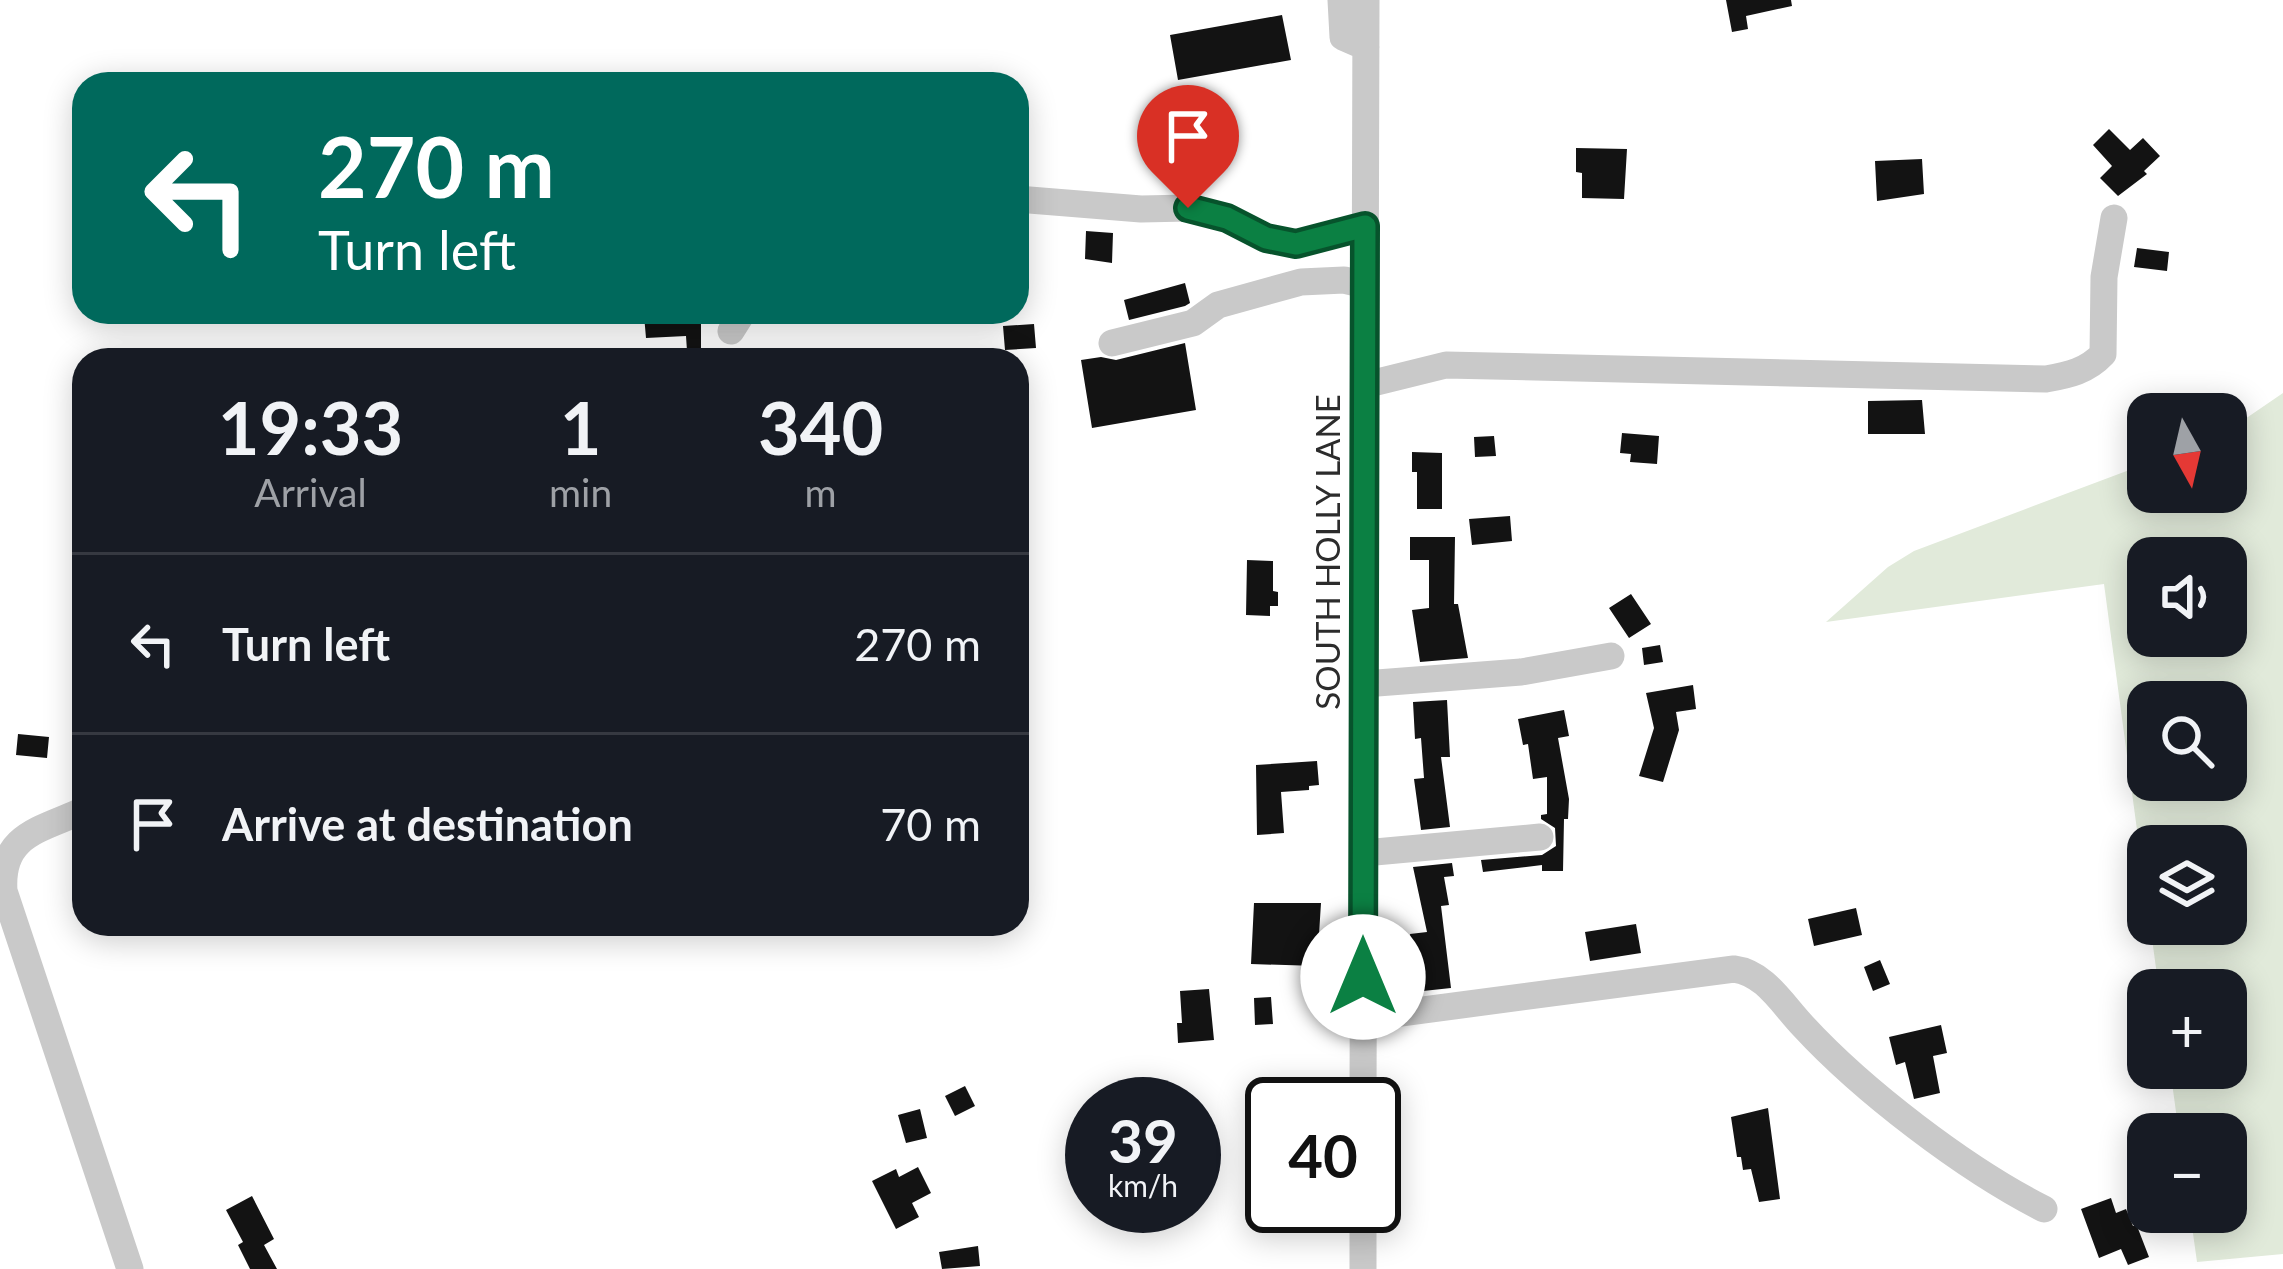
<!DOCTYPE html>
<html lang="en">
<head>
<meta charset="utf-8">
<style>
	:root { --surface:#171b24; --page:#20242c; --text:#f1f3f6; --muted:#9ea1a6; --line:#363941 }
	body { margin:0; font-family:Lato,sans-serif; background:var(--page); color:var(--text); height:100vh; display:flex; flex-direction:column; font-size:45px; white-space:nowrap }
	* { box-sizing:border-box; margin:0 }
	p { font-size:39px; color:var(--muted) }
	.icon { flex:none; width:66px; height:66px; fill:none; stroke:currentColor; stroke-width:2; stroke-linecap:round; stroke-linejoin:round }
	.map { position:relative; flex:1; overflow:hidden }
	.drawer { position:absolute; left:72px; top:348px; width:957px; height:588px; display:flex; flex-direction:column; background:var(--surface); border-radius:36px; box-shadow:0 6px 30px #0003 }
	.drawer>* { flex:none }
	.hud { position:absolute; left:72px; top:72px; width:957px; height:252px; border-radius:36px; box-shadow:0 6px 30px #0003; background:#00695c; color:#fff; overflow:hidden }
	.needle { width:78px; rotate:172deg }
	.fabs { position:absolute; left:2127px; top:393px; display:grid; gap:24px }
	.fabs a { display:grid; place-items:center; width:120px; height:120px; border-radius:24px; background:var(--surface); box-shadow:0 6px 30px #0003; font-size:60px }
	.speed { position:absolute; left:1065px; top:1077px; display:flex; gap:24px; font-size:60px; font-weight:700; text-align:center }
	.speed>* { display:grid; place-content:center; width:156px; height:156px; border-radius:50%; background:var(--surface); box-shadow:0 6px 30px #0003; line-height:1 }
	.speed small { font-size:30px; font-weight:400 }
	.speed .limit { border:6px solid #111; border-radius:18px; background:#fff; color:#111 }
	.pin { position:absolute; display:grid; place-items:center; width:102px; height:102px; color:#fff; margin:-123px -51px; border-radius:50% 50% 50% 0; rotate:-45deg; box-shadow:0 0 12px #0007 }
	.pin .icon { rotate:45deg }
	.me { position:absolute; width:132px; margin:-66px; rotate:0deg; stroke-linejoin:round; filter:drop-shadow(0 0 9px #0008) }
	.turn { display:flex; align-items:center; gap:42px; height:252px; padding:0 48px; font-size:54px }
	.turn .icon { width:156px; height:156px; stroke-width:2.5 }
	.turn b { display:block; font-size:84px; line-height:102px }
	.eta { display:flex; justify-content:space-evenly; align-items:center; height:204px; text-align:center }
	.eta b { font-size:72px; font-weight:700; line-height:84px }
	ul { padding:0; list-style:none }
	li { display:flex; align-items:center; gap:36px; height:180px; padding:0 48px; border-top:3px solid var(--line) }
	li div { flex:1 }
	li b { display:block; font-size:45px }
	li em { font-style:normal }
	.map>svg:first-child { display:block }
</style>
</head>
<body>
<div class="map">
<svg width="2283" height="1269" viewBox="0 0 2283 1269">
	<rect width="100%" height="100%" fill="#fff"/>
	<path fill="#e1eada" fill-rule="evenodd" d="M2283 393V1254L2197 1262 2190 1212H2226V1134H2179L2170 1068H2226V990H2159L2150 924H2226V846H2148V912L2104 584 1826 622 1888 567 1914 551 2148 463V492H2226V432ZM2226 558V636H2148V558ZM2226 702V780H2148V702Z"/>
	<path fill="#131313" d="M1726 0H1791L1792 6 1746 16 1748 29 1732 32Z
		M1282 15 1291 60 1178 80 1170 35Z
		M2109 129 2130 150 2143 138 2160 156 2144 171 2147 174 2118 196 2100 178 2112 166 2093 145Z
		M1576 148 1627 149 1624 199 1582 198V173L1576 172Z
		M1922 159 1924 194 1877 201 1875 161Z
		M1086 231 1113 233 1112 263 1085 259Z
		M2137 248 2169 252 2167 271 2134 267Z
		M1185 283 1190 303 1185 306 1129 320 1124 300Z
		M701 312V349L687 351 686 336 646 338 644 315Z
		M1034 324 1036 348 1005 350 1003 326Z
		M1185 343 1196 410 1092 428 1081 360 1101 357 1116 360Z
		M1922 400 1925 434H1868V401Z
		M1622 433 1659 436 1657 464 1630 462 1631 454 1620 453Z
		M1494 436 1496 456 1475 457 1474 437Z
		M1412 452 1442 453V509H1417V472H1412Z
		M1510 516 1512 541 1472 545 1469 519Z
		M1410 537H1455L1454 604H1458L1468 658 1420 662 1412 610 1429 608V560H1410Z
		M1247 560 1273 561V591L1278 592V606H1270V616L1246 615Z
		M1631 594 1651 624 1629 638 1609 608Z
		M1660 645 1663 662 1644 665 1642 648Z
		M1693 685 1696 709 1676 712 1679 730 1663 782 1639 776 1654 728 1646 693Z
		M1447 700 1450 757H1441L1450 827 1421 830 1414 779 1424 778 1421 738 1415 739 1413 702Z
		M1564 710 1569 736 1558 738 1569 799 1568 819H1564L1563 871H1542V865L1483 872 1481 860 1542 855 1556 846 1555 828 1541 819V815L1547 814V777L1533 779 1528 744 1523 745 1518 719Z
		M18 734 49 737 47 758 16 755Z
		M1317 761 1319 785 1309 786V790L1281 792 1284 833 1257 835 1256 765Z
		M1452 863 1454 876 1444 877 1449 905 1441 906 1451 988 1423 991 1421 971 1415 972 1410 934 1427 932 1413 867Z
		M1254 903H1321L1317 966 1251 964Z
		M1856 908 1862 935 1814 946 1808 919Z
		M1636 924 1641 953 1590 961 1585 932Z
		M1880 960 1890 984 1873 991 1864 967Z
		M1209 989 1214 1040 1178 1043 1177 1023H1182L1180 991Z
		M1271 997 1273 1024 1255 1025 1254 998Z
		M1941 1025 1947 1053 1933 1056 1940 1093 1914 1099 1905 1062 1896 1065 1889 1037Z
		M965 1086 975 1106 955 1116 945 1096Z
		M1768 1108 1780 1199 1759 1202 1751 1169 1743 1170 1741 1157H1737L1731 1117Z
		M920 1109 927 1138 906 1143 898 1115Z
		M918 1167 931 1193 912 1203 919 1217 896 1229 872 1181 896 1169 899 1177Z
		M252 1196 274 1239 264 1245 277 1269H250L238 1245 243 1242 226 1210Z
		M2111 1198 2116 1213 2126 1209 2133 1226H2137L2149 1257 2128 1265 2121 1249 2099 1258 2081 1209Z
		M978 1246 980 1266 942 1269 939 1252Z"/>
	<g fill="none" stroke-linecap="round" stroke-linejoin="round">
		<path stroke="#c9c9c9" stroke-width="27" d="M1341 0 1343 37 1366 47
			M1017 199 1141 209 1188 208 1227 218 1266 238 1296 244 1365 226
			M731 331 743 312
			M1112 343 1193 323 1218 305 1301 282 1344 280 1365 285
			M1365 385 1446 365 2046 379C2069 375 2087 371 2103 354L2104 277 2114 218
			M1364 684 1521 672 1611 656
			M84 810C41 830 0 834 4 891L130 1269
			M1364 853 1540 837
			M1363 1018 1734 969C1765 973 1782 1004 1803 1026 1863 1091 1965 1169 2044 1209
			M1363 1104 1366 0
			M1363 1269V1206"/>
	</g>
	<g fill="none" stroke-linecap="round" stroke-linejoin="round">
		<defs>
			<path id="route" d="M1188 208 1227 218 1266 238 1296 244 1365 226 1363 977"/>
		</defs>
		<use href="#route" stroke="#07532c" stroke-width="30"/>
		<use href="#route" stroke="#0b8043" stroke-width="21"/>
	</g>
	<g text-anchor="middle" stroke-width="12" stroke-linejoin="round" paint-order="stroke">
		<g font-size="33" fill="#2c2c2c" stroke="#fff">
			<text transform="translate(1328 552) rotate(-90)" y="12">SOUTH HOLLY LANE</text>
		</g>
	</g>
</svg>
<div class="fabs">
<a><svg class="needle" viewBox="-14 -14 28 28"><path d="M0-13l5 13h-10z" fill="#e53935"/><path d="M0 13l5-13h-10z" fill="#9ea1a6"/></svg></a>
<a><svg class="icon" aria-label="sound" viewBox="0 0 24 24"><path d="M4 9h4l5-4v14l-5-4H4zM17 9q2 3 0 6"/></svg></a>
<a><svg class="icon" aria-label="search" viewBox="0 0 24 24"><circle cx="10" cy="10" r="6"/><path d="M15 15l6 6"/></svg></a>
<a><svg class="icon" aria-label="layers" viewBox="0 0 24 24"><path d="M12 4l9 5-9 5-9-5zM3 14l9 5 9-5"/></svg></a>
<a>+</a>
<a>−</a>
</div>
<div class="speed"><div>39<small>km/h</small></div><div class="limit">40</div></div>
<div class="pin" style="left:1188px;top:208px;background:#d93025"><svg class="icon" aria-label="arrive" viewBox="0 0 24 24"><path d="M6 21V4h12l-3 4 3 4H6"/></svg></div>
<svg class="me" style="left:1363px;top:977px" viewBox="-20 -20 40 40"><circle r="19" fill="#fff"/><path d="M0-13L10 11 0 6-10 11z" fill="#0b8043"/></svg>
<div class="hud">
<div class="turn"><svg class="icon" aria-label="left" viewBox="0 0 24 24"><path d="M17 20v-9H6M10 6l-5 5 5 5"/></svg><div><b>270 m</b>Turn left</div></div>
</div>
<section class="drawer">
<div class="eta">
<div><b>19:33</b><p>Arrival</p></div>
<div><b>1</b><p>min</p></div>
<div><b>340</b><p>m</p></div>
</div>
<ul>
<li><svg class="icon" aria-label="left" viewBox="0 0 24 24"><path d="M17 20v-9H6M10 6l-5 5 5 5"/></svg><div><b>Turn left</b></div><em>270 m</em></li>
<li><svg class="icon" aria-label="arrive" viewBox="0 0 24 24"><path d="M6 21V4h12l-3 4 3 4H6"/></svg><div><b>Arrive at destination</b></div><em>70 m</em></li>
</ul>
</section>
</div>
</body>
</html>
